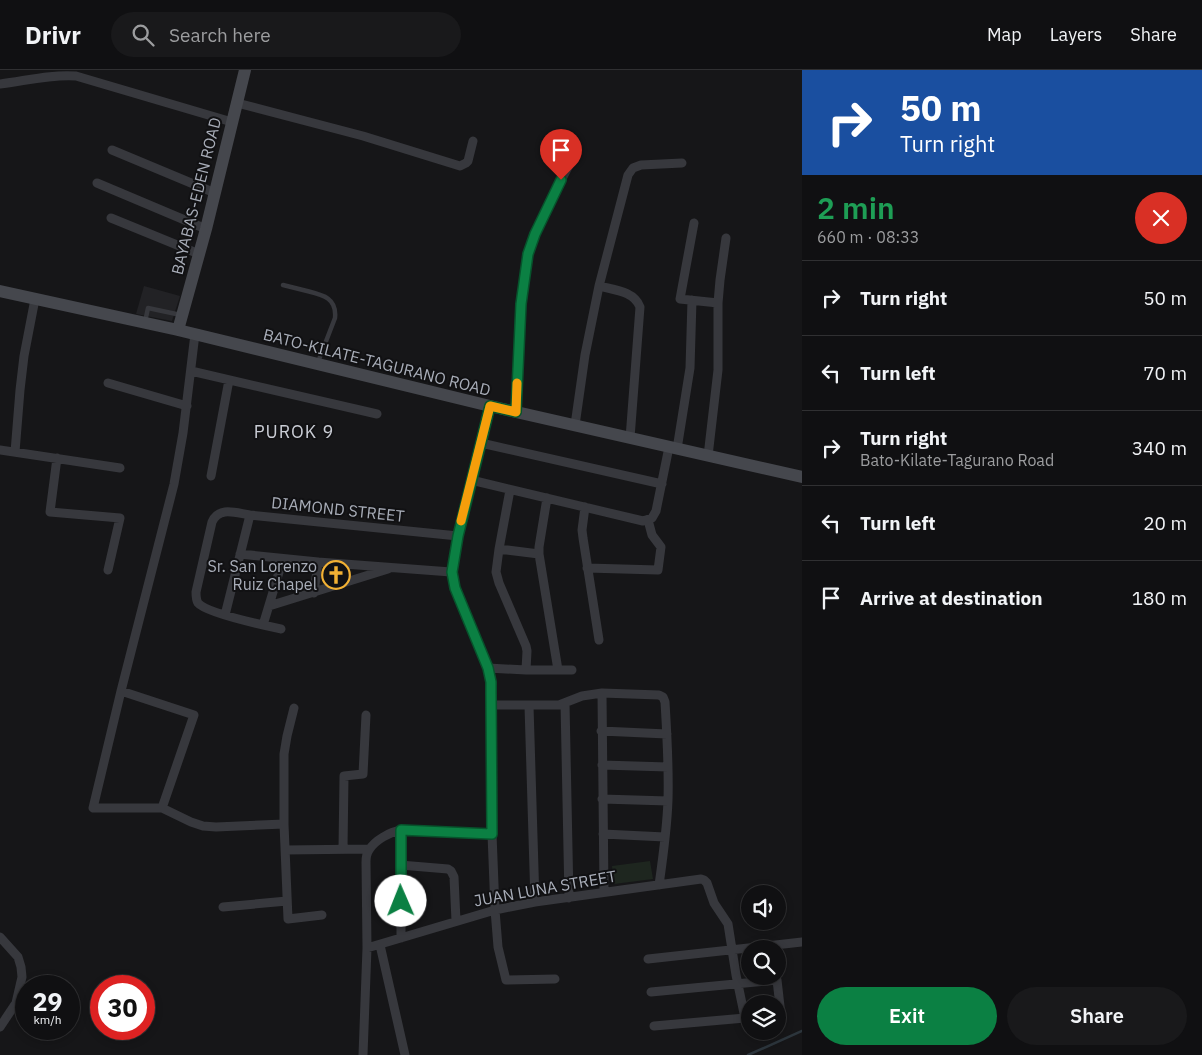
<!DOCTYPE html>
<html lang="en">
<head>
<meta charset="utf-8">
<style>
	:root { --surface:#101012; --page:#19191b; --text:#f1f3f6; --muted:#9c9d9f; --line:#303032; --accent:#0b8043 }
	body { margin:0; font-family:"IBM Plex Sans",sans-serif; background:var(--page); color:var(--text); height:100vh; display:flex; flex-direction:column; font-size:19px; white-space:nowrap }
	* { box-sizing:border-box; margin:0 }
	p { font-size:16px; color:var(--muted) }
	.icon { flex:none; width:28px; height:28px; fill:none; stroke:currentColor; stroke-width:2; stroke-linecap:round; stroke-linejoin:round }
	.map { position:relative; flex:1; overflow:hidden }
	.drawer { display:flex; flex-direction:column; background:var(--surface); width:400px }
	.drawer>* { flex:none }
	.guide { background:#1a4fa0; color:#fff; overflow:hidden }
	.buttons { position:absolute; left:741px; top:815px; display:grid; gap:10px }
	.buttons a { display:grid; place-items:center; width:45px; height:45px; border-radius:50%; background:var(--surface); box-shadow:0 2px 8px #0003,0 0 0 1px var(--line); font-size:25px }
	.speed { position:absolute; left:15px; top:905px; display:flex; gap:10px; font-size:25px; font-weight:700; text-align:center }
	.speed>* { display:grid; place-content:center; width:65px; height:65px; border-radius:50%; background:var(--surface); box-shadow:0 2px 8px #0003,0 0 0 1px var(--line); line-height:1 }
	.speed small { font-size:12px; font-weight:400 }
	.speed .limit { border:8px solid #d22; background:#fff; color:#111 }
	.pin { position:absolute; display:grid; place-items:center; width:42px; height:42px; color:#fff; margin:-51px -21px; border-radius:50% 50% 50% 0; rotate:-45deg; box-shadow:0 0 5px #0007 }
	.pin .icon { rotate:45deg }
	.me { position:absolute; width:55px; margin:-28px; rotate:359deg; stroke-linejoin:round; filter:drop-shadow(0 0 4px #0008) }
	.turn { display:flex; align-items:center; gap:18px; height:105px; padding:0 15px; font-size:22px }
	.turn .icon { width:65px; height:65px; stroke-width:2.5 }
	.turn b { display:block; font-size:35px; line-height:42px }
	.round { display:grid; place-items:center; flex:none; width:52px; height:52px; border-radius:26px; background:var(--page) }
	.headline { display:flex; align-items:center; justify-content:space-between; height:85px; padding:0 15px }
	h1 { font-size:30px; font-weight:600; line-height:38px; color:#1e9e55 }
	.action { display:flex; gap:10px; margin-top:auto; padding:10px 15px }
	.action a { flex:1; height:58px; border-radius:30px; background:var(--accent); color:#fff; font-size:20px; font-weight:600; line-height:58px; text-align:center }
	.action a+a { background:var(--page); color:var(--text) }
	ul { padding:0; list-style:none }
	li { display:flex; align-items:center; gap:15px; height:75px; padding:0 15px; border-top:1px solid var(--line) }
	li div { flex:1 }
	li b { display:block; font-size:19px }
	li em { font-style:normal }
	header { display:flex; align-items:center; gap:30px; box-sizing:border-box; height:70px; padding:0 25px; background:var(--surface); border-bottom:1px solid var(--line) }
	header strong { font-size:24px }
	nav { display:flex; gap:28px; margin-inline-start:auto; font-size:18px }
	.search { width:350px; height:45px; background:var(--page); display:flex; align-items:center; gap:12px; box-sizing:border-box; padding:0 18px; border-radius:28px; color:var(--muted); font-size:19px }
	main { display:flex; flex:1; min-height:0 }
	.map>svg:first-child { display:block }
</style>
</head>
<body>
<header>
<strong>Drivr</strong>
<div class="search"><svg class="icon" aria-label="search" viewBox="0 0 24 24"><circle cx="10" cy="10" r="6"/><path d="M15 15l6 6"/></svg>Search here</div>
<nav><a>Map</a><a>Layers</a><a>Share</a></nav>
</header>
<main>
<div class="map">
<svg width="802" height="985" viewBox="0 0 802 985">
	<rect width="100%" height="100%" fill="#161618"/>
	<path fill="#222225" d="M144 216 180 226 172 251 136 244Z"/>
	<path fill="#1e261f" d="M650 791 653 809 614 814 612 796Z"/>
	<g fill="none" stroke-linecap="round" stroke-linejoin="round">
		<path stroke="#2c353c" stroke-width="2.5" d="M748 985 802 961"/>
		<path stroke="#37383d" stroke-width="4.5" d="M283 215C291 217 299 219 307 221 323 225 337 228 335 248L318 292
			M145 252 148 238 181 245"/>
		<path stroke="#37383d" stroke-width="9" d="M0 14C25 11 51 4 76 6L232 52
			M237 33 302 50 363 66 460 96 466 93 468 91 473 71
			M112 80 215 123
			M97 113 206 159
			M111 148 199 184
			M694 153 680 229 718 233
			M599 216C614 220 634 221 640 237L630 368
			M195 264 183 363 174 414 121 621 93 738H162L191 752 203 756 216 757 284 754
			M191 301 377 344
			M108 313 187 336
			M490 336 458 466 451 502 455 518 486 591 490 604 491 635 492 764 495 840 498 877 506 910 555 909
			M516 342 521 234 528 185 535 164 553 126 577 80
			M575 355 585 285 599 216 628 105 633 98 641 95 682 93
			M481 373 662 414
			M677 379 690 298 692 230
			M0 380 120 398
			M15 382 20 320 24 286 35 229
			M708 386 718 300V233L720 210 726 168
			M57 388 50 442 120 448 108 500
			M211 406 229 310
			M471 410 643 451 652 448 656 441 669 377
			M510 420 499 479 496 502 499 513 526 576 527 581 526 600
			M547 428 539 477V484L558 600
			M585 437 582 460 583 468 599 570
			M499 479 539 484
			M240 484 318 492 451 502
			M587 498 658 500 661 477 652 465 648 450
			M314 523 318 492
			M269 536 388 499
			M225 545 250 445
			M263 555 283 489
			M281 559C267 556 206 543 198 533 196 530 196 526 196 522L212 452C219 436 236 443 250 445L458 466
			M488 598 526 600H572
			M121 621 194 645 162 738
			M602 623 604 822
			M565 633 569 828
			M491 635H559L582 626 602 623 659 625 663 627 665 632C667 665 669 697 668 730 667 759 663 787 659 815
			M529 636 535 832
			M294 638 287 666 284 684V754L288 849 322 845
			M601 661 667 664
			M602 695 668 697
			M602 729 668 731
			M401 760V868
			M603 764 665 767
			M343 779 344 706 363 704 366 645
			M285 780 369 779
			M400 795 448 799 451 801 454 807 456 851
			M223 837 287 831
			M0 867 18 887 21 897 22 907 16 933 0 957
			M380 875 405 985
			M367 878 495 840 535 832 701 809 704 810 707 813 714 833 728 854 736 905 745 948 654 956
			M648 889 802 872
			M651 922 777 910 781 945
			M363 985 367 878 366 792C366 789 367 783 369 780 375 770 390 762 401 760L492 764"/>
		<path stroke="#45474d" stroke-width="12" d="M0 221 178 260 490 336 802 407
			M178 260 206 159 245 0"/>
	</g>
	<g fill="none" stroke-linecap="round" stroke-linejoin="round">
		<defs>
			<path id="route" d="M401 831V760L492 764 491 624V612L488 598 455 518 452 502 458 466 490 336 516 342 521 234 528 184 535 164 561 110"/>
		</defs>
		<use href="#route" stroke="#07532c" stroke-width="12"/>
		<use href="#route" stroke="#0b8043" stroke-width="9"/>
		<path stroke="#f59e0b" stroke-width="9" d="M461 451 490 336 516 342 517 313"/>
	</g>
	<defs>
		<symbol id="church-ring" viewBox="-11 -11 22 22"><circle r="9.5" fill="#111113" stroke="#f2b134" stroke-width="1.5"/><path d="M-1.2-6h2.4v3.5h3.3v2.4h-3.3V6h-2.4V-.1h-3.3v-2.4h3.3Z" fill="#f2b134"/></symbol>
	</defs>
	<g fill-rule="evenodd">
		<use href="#church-ring" x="320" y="489" width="32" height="32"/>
	</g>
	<g text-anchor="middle" stroke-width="4" stroke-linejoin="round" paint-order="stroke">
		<g font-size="16" fill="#a8adb8" stroke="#111113">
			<text transform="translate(196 126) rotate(-76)" y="6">BAYABAS-EDEN ROAD</text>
			<text transform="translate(377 292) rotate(14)" y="6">BATO-KILATE-TAGURANO ROAD</text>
			<text transform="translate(338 439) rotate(6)" y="6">DIAMOND STREET</text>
			<text transform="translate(545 818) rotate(-10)" y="6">JUAN LUNA STREET</text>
		</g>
		<g font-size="16" fill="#a8adb8" stroke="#111113" text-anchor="end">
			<text x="317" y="502">Sr. San Lorenzo<tspan x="317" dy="18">Ruiz Chapel</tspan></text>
		</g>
		<g font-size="18" letter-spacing="1" fill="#c9ccd4" stroke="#111113">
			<text x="294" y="368">PUROK 9</text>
		</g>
	</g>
</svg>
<div class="buttons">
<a><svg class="icon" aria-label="sound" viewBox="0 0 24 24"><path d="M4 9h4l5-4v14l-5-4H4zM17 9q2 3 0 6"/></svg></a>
<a><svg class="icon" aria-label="search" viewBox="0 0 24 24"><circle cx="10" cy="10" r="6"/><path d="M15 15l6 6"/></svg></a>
<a><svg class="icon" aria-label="layers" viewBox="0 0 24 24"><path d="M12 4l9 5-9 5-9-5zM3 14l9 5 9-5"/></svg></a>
</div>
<div class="speed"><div>29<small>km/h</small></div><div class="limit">30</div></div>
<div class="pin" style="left:561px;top:110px;background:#d93025"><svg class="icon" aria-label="arrive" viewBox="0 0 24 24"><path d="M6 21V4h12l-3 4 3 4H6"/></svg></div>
<svg class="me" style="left:401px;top:831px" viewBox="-20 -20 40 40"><circle r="19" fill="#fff"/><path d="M0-13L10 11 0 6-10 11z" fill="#0b8043"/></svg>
</div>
<section class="drawer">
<div class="guide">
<div class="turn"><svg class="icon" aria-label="right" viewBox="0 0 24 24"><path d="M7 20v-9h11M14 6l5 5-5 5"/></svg><div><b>50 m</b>Turn right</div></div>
</div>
<div class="headline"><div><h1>2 min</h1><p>660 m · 08:33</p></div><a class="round" style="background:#d93025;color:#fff"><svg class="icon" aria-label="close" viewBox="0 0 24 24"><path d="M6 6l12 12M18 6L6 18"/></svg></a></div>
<ul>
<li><svg class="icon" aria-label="right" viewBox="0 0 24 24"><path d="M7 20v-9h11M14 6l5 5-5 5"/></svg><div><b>Turn right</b></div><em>50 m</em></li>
<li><svg class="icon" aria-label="left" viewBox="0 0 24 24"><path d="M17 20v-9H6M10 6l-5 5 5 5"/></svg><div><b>Turn left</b></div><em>70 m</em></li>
<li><svg class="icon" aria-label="right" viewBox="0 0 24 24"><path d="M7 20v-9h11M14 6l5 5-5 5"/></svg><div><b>Turn right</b><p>Bato-Kilate-Tagurano Road</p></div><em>340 m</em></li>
<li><svg class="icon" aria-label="left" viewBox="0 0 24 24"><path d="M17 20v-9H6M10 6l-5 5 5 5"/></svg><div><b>Turn left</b></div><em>20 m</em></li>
<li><svg class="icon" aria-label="arrive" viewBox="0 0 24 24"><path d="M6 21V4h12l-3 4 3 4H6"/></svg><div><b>Arrive at destination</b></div><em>180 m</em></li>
</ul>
<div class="action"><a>Exit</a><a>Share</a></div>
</section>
</main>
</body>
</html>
